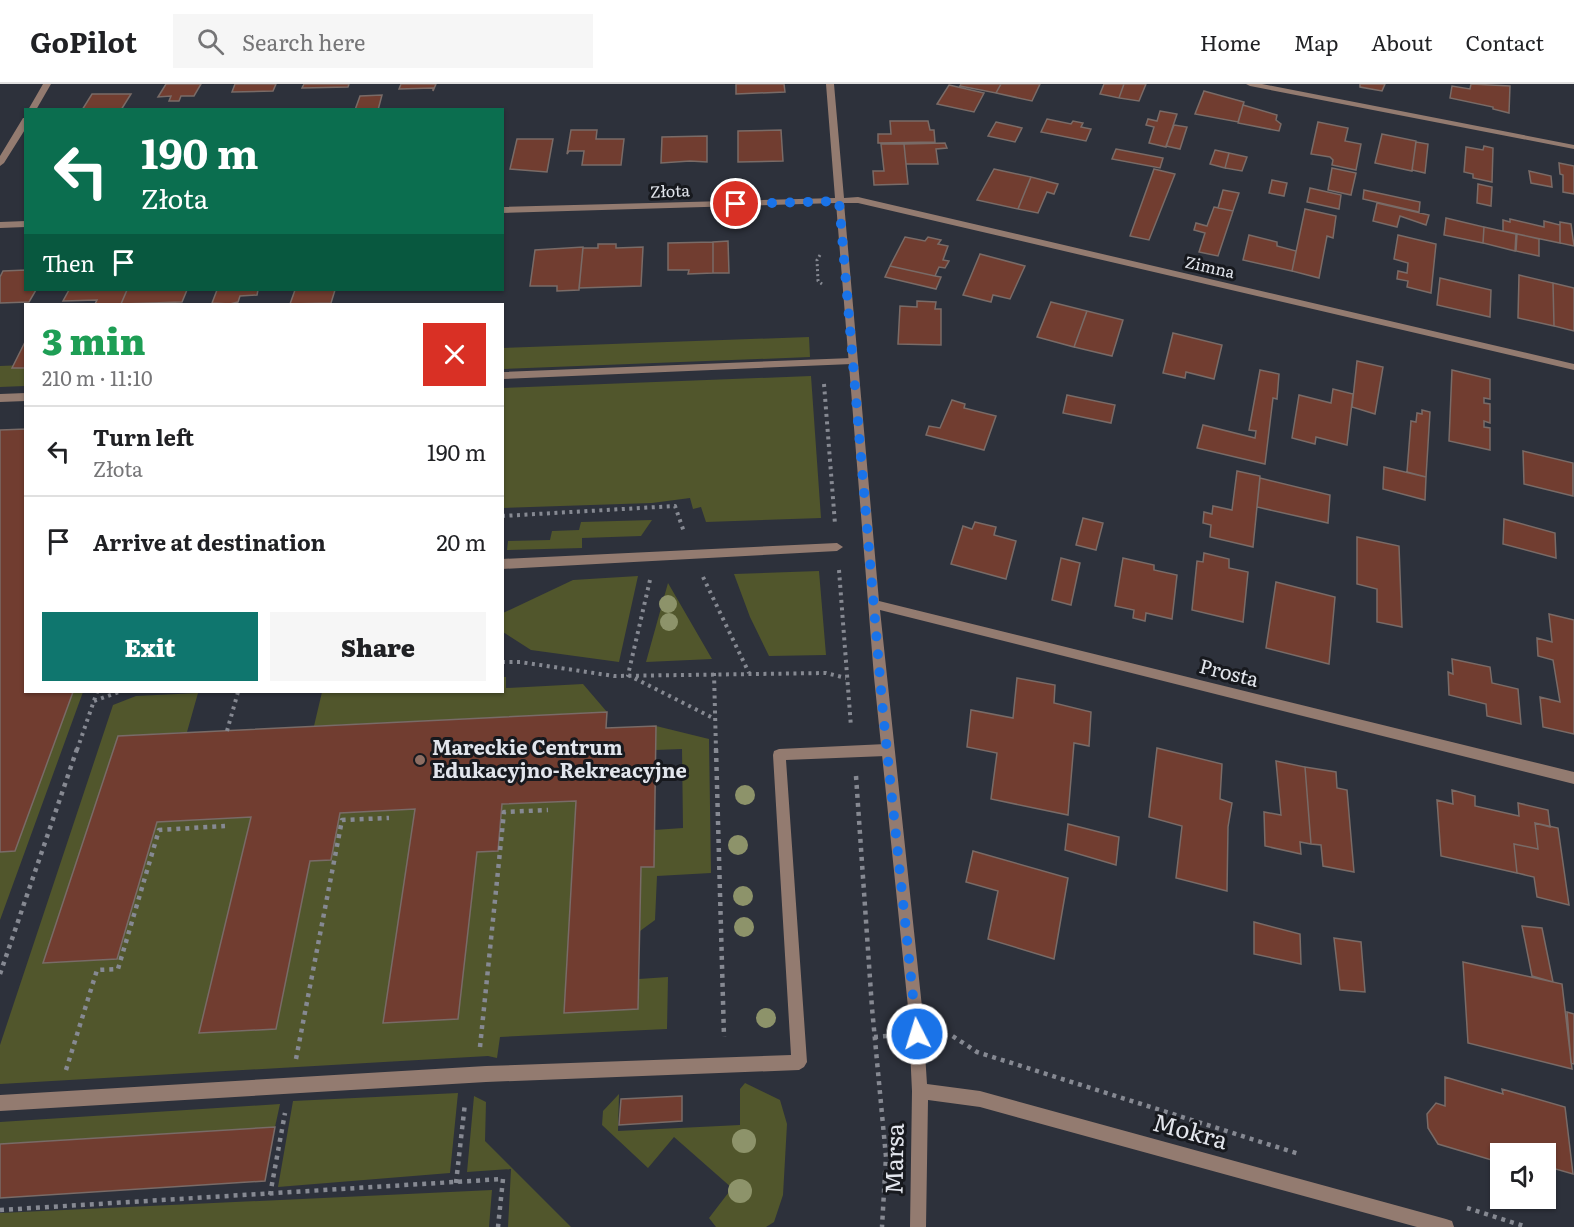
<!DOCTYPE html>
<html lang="en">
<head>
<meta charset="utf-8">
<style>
	:root { --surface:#fff; --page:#f6f6f6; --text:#202124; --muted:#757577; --line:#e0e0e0; --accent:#0f766e }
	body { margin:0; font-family:Literata,serif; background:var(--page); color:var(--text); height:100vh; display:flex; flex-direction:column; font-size:22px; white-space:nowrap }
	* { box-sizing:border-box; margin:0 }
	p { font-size:20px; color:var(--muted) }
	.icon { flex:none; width:33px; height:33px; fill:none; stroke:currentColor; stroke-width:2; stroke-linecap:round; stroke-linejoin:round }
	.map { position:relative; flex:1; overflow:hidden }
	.sheet { position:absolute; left:24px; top:219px; width:480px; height:390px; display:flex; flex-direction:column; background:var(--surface); border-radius:0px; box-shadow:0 2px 4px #0004 }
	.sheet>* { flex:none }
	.top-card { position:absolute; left:24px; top:24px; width:480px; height:183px; border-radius:0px; box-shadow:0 2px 4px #0004; background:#0b6e4f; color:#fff; overflow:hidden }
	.controls { position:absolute; left:1490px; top:1059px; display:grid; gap:12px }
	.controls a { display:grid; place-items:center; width:66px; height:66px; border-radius:0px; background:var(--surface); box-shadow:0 2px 4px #0004; font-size:30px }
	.pin { position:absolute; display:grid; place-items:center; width:51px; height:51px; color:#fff; margin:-26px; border:3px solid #fff; border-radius:50%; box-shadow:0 2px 6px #0007 }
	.me { position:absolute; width:66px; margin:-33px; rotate:355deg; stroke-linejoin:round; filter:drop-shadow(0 0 4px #0008) }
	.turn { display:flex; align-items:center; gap:21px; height:126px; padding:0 18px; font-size:27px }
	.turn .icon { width:78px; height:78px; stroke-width:2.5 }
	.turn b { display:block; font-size:42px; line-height:51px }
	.then { display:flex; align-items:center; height:57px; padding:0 18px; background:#0003; gap:12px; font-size:22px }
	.round { display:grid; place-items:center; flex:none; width:63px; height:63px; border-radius:0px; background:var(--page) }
	.summary { display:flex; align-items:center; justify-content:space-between; height:102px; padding:0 18px }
	h1 { font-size:36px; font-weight:800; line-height:45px; color:#1e9e55 }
	.cta { display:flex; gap:12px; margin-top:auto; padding:12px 18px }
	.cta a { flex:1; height:69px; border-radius:0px; background:var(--accent); color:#fff; font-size:24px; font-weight:800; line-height:69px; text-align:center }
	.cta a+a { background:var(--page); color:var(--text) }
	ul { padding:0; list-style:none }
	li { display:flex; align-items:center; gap:18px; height:90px; padding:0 18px; border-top:2px solid var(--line) }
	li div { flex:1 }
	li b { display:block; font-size:22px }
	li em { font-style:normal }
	header { display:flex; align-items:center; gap:36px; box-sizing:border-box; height:84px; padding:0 30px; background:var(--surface); border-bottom:2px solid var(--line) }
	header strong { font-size:28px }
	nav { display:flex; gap:33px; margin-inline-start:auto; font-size:21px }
	.search { width:420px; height:54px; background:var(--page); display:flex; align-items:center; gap:15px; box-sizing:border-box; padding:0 21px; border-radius:0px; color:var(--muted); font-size:22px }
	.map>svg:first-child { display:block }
</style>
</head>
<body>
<header>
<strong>GoPilot</strong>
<div class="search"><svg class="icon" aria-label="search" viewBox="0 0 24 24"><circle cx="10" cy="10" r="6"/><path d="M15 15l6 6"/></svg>Search here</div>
<nav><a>Home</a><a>Map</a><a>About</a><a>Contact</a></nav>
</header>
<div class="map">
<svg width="1574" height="1143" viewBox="0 0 1574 1143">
	<rect width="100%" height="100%" fill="#2d313b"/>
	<path fill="#51562c" d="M809 253 810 273 503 285V264Z
		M25 281V302L0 303V282Z
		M811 292 821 434 706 438 701 423 693 425 690 414 652 419 503 424V304Z
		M652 436 641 452 582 454V464L507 466 508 457 550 456 552 447 579 446 581 438Z
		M819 487 826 571 769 572 750 533 734 490Z
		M638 492 619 578 531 566 503 548V529L573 496Z
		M668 499 712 575 646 578Z
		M503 593H506V604L583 600 607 628 314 642 322 608H502Z
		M73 608H83L0 836V768L15 767Z
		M198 609 187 648 118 652 43 879 117 875 157 738 251 733 199 949 276 945 310 777 331 775 340 729 415 725 383 939 458 935 477 768 498 767 502 720 576 717 564 929 638 925 639 895 668 893 667 945 500 953 497 974 488 972 0 1000V961L113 621 136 612Z
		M656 642 709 655 711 789 657 792 655 836 640 847 641 783 654 746 683 744 682 665 655 666Z
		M745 999 780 1016 787 1040 783 1111 774 1138 766 1143H716L709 1134 732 1104 674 1053 648 1084 602 1041 603 1027 619 1010 618 1047 740 1041V1005Z
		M458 1009 450 1089 278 1103 293 1017Z
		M474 1012 486 1018 485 1057 571 1143H508L511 1085 467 1088Z
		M280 1020 275 1043 0 1060V1038Z
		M492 1106 489 1143H0V1129Z"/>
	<path fill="#713d30" stroke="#796b67" stroke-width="1.5" d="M166 0H201L194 12H181L179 17H169L171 12 158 13Z
		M235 0H276L273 7 232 8Z
		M304 0H349L348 3 302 4Z
		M401 0H436L433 7V4L399 5Z
		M736 0H784L785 8 736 10Z
		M961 0H1001L996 9 960 2Z
		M1001 0H1040L1032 17 996 9Z
		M1104 0H1124L1119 14 1100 10Z
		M1124 0H1146L1139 17 1119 14Z
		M1360 0H1385L1382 7 1360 3Z
		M1471 0 1510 2 1509 29 1493 25V23L1450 14 1452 2 1470 5Z
		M949 1 984 9 974 28 937 20Z
		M1204 7 1244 18 1238 38 1195 30Z
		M92 10H131L121 26H82Z
		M382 11 378 26H355L360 12Z
		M1243 21 1277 31 1276 36 1281 40 1279 47 1238 39Z
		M1160 27 1177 30 1166 63 1149 59 1154 43 1146 41 1148 35 1157 37Z
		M1047 35 1071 40 1073 37 1083 39 1081 43 1091 45 1086 57 1041 48Z
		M890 37H928L930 46H934L935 58 878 59V50H891Z
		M996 38 1022 44 1015 58 988 52Z
		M1318 38 1348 44 1345 57 1361 60 1356 86 1332 81 1333 76 1330 73 1311 70Z
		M1174 41 1187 43 1180 65 1166 62Z
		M571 46H597L596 55H624L621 81H582L584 67H569L567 70Z
		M781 46 783 77 738 78V47Z
		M1382 50 1416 57 1412 87 1375 79Z
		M707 52V78L690 77 661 79 662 53Z
		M517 55H553L547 88 510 85Z
		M1416 58 1428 60 1425 89 1412 86Z
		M945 59 947 64 936 65 938 80H906L904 60Z
		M881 60H904L908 100 874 101 873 87H884Z
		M1484 62 1493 64 1492 98 1473 94V90L1464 88 1466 63 1483 66Z
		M1116 65 1163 74 1160 84 1112 75Z
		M1215 66 1229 69 1225 84 1210 80Z
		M1229 69 1247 73 1242 87 1225 84Z
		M1559 79 1574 82V110L1563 108V91L1560 90Z
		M1332 84 1356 89 1351 111 1328 106Z
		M994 85 1031 93 1018 125 977 116Z
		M1154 85 1175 90 1149 156 1130 152Z
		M1529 87 1551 92 1552 103 1531 99Z
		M1031 93 1058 100 1054 110 1047 108 1038 129 1018 125Z
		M1272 96 1287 99 1284 112 1269 109Z
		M1478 100 1492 103 1491 122 1477 119Z
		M1310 104 1341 111 1339 125 1307 118Z
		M1223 106 1239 109 1233 127 1218 124Z
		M1364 106 1420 118 1419 128 1363 115Z
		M1377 119 1429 131 1426 141 1400 132 1397 143 1373 137Z
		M1214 123 1233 127 1218 172 1199 168 1205 149 1194 146 1196 139 1207 142Z
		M1305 125 1336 132 1333 154 1327 152 1319 194 1292 187Z
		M1446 134 1484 143 1483 159 1444 151Z
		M1510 135 1544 143V137L1560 141V159L1503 147V136L1510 138Z
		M1560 138 1571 140 1574 162 1560 159Z
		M1484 143 1516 150 1515 167 1483 159Z
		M1517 150 1539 155V172L1516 167Z
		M1249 151 1277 158V162L1296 167 1292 187 1243 176Z
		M1398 151 1436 160 1431 209 1407 203 1408 197 1397 195 1398 187 1407 189 1408 179 1394 175Z
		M905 153 925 157 928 153 941 156 938 160 948 162 943 176 949 177 945 184 939 183 935 192 890 182Z
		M728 157 729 189H713V158Z
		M713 158V189L688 190 689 186H668V159Z
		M598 160H616V164L643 163 641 202 579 204 583 164H598Z
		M583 163 579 206 557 207V202H530L535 166Z
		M980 170 1025 182 1010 215 993 211 991 218 963 211Z
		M890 182 935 192 941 193 936 205 885 193Z
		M26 186V206H36L29 218 0 219V193L3 187Z
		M1519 191 1553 199 1554 242 1518 234Z
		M1440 194 1491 206 1490 233 1437 221Z
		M1553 199 1574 204V247L1554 242Z
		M69 206H127L121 220H95L97 216 63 217Z
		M127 206H187L182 218 121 220Z
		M217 206H258L257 211 240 212 238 218 230 220 212 219Z
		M295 206H335L331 219 290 220Z
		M917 217 936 218 935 225H941V261L898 260 900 222 917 223Z
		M1051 218 1087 227 1074 263 1037 253Z
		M1087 227 1123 236 1112 272 1074 263Z
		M1173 249 1222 261 1214 295 1186 288 1185 294 1163 289Z
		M26 256V284H12Z
		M1357 277 1383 283 1375 330 1352 323Z
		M1260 286 1279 290 1277 315 1273 314 1265 380 1197 364 1203 341 1255 354 1256 347 1249 346Z
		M1452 286 1490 295V315L1484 314V319L1490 320V339L1484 337V343L1490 344V366L1449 357Z
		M1333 305 1353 310 1347 361 1316 353 1315 360 1292 354 1299 311 1331 319Z
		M1067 311 1115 321 1111 339 1063 329Z
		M952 316 965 320 964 324 996 332 984 366 926 351 929 342 940 344Z
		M1422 326 1430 328 1426 393 1407 388 1411 337 1416 338 1417 329 1422 330Z
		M26 345V608H73L15 767 0 768V346Z
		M1523 367 1573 379V412L1524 400Z
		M1384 383 1426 393 1425 416 1383 405Z
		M1237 387 1260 392 1253 463 1210 453 1211 441 1203 439 1204 428 1212 430 1213 422 1232 426Z
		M1260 394 1330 411 1328 439 1257 423Z
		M1083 434 1103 439 1096 466 1076 461Z
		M1504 435 1555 449 1556 474 1503 460Z
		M975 438 996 443 994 451 1016 457 1006 495 951 480 963 442 972 445Z
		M1357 453 1399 462 1402 543 1377 538V505L1357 500Z
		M1204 469 1229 475V484L1248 488 1243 538 1192 526 1197 477 1203 478Z
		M1061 474 1080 479 1071 521 1052 516Z
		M1123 474 1154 481V486L1177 491 1172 535 1146 529 1145 537 1133 534 1134 526 1115 522Z
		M1276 498 1335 513 1329 580 1266 564Z
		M1549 530 1574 536V650L1543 643 1540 613 1560 618 1553 576 1538 572 1537 554 1552 558Z
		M1452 575 1490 583 1492 599 1518 605 1521 640 1487 632 1486 620 1449 611 1448 588 1453 590Z
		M1017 594 1055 601 1054 619 1091 628 1089 662 1074 659 1068 731 991 715 997 669 967 663 971 626 1013 634Z
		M607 628 606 644 656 642 654 783H641L638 925 564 929 576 717 502 720 498 767 477 768 458 935 383 939 415 725 340 729 331 776 310 777 276 945 199 949 251 733 157 738 117 875 43 879 118 652Z
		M1157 664 1222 680 1220 715 1232 719 1228 743 1227 807 1176 794 1182 742 1149 733Z
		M1276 677 1305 683 1311 760 1300 758 1301 770 1265 762 1264 728 1281 731Z
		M1305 683 1336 688 1337 704 1347 706 1354 788 1323 782 1321 761 1311 760Z
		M1452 706 1475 712V722L1519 732 1518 719 1548 726 1550 743 1535 739 1538 765 1514 760 1517 789 1441 772 1437 716 1453 720Z
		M1535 739 1558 744 1569 821 1537 813 1534 793 1517 789 1514 760 1538 765Z
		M1068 740 1119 753 1116 781 1065 766Z
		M973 767 1068 794 1054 875 988 855 998 807 966 798Z
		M1254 838 1300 850 1301 880 1254 870Z
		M1522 842 1542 844 1553 898 1532 892Z
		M1334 854 1361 858 1365 908 1340 906Z
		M1463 878 1562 900 1572 985 1468 959Z
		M1567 928 1574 930V980L1571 979Z
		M1445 993 1503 1010 1502 1005 1565 1023 1573 1090 1545 1082V1070H1505L1494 1066 1495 1077 1438 1060 1428 1044 1427 1030 1436 1019 1445 1022Z
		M682 1012V1037L619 1041 621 1015Z
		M275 1043 265 1097 0 1114V1060Z"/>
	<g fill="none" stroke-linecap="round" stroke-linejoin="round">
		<path stroke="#868992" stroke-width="3" stroke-dasharray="2 3" stroke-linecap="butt" d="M820 171 817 176 818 197 822 200"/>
		<path stroke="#868992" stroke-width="4" stroke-dasharray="3 4.5" stroke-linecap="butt" d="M824 300 835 440
			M502 432 675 422 684 448
			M839 486 851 643
			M703 493 749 589
			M650 496 628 591 715 635
			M502 578H520L614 592 826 589 846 594
			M714 589 716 666
			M94 617 119 608
			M227 647 238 608
			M77 666 97 608"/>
		<path stroke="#868992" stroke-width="4.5" stroke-dasharray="4 5" stroke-linecap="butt" d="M716 665 724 953
			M856 692 872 924 886 1073 882 1143
			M0 890 77 665
			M944 951H951L977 968 1299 1070
			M874 953 888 952
			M480 963 504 728 548 726
			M296 975 342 736 389 734
			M66 986 97 886 118 885 159 746 225 742
			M456 1099 465 1019
			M270 1111 285 1029
			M1467 1124 1527 1143
			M0 1126 503 1095 498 1143"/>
		<path fill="#937b70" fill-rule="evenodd" d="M852 274 857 277 852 280 502 295V288Z
			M26 309V317L0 318V310Z
			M886 660 890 662 892 666 890 670 886 672 786 676 807 978 804 983 799 986 486 998 0 1027V1011L486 982 791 971 773 671 774 667 779 665Z"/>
		<path fill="#937b70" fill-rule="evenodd" d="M837 459 843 463 837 467 502 485V475Z"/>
		<path fill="#937b70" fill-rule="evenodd" d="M43 0H51L36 26H28Z
			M826 0H834L844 114 858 113 1574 280V286L858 119H844L879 517 1574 688V700L880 526 922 923 927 1000 980 1007 1446 1135 1452 1137 1454 1143H1417L980 1023 928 1016 926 1143H910L912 1007 908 923 874 593 836 119 502 129V123L835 114Z
			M1246 0H1262L1574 61V65L1250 2Z
			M23 34H26V44L4 79 0 82V72Z
			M26 137V143L0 144V138Z"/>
	</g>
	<g fill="#8d936a">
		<circle cx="668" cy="520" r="9"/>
		<circle cx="669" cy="538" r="9"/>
		<circle cx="745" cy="711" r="10"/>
		<circle cx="738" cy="761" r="10"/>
		<circle cx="743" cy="812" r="10"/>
		<circle cx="744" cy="843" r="10"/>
		<circle cx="766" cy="934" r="10"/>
		<circle cx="744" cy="1057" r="12"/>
		<circle cx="740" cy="1107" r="12"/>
	</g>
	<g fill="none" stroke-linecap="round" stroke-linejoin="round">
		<path stroke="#1a73e8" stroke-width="10" stroke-dasharray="0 18" d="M736 120 839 117 883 629 917 950"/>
	</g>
	<circle fill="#8d6e63" stroke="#17191e" stroke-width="2" cx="420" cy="676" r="6"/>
	<g text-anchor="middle" stroke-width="6" stroke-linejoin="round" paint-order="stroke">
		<g font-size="16" fill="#e2e5ec" stroke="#17191e">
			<text transform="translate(670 107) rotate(-2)" y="6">Złota</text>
			<text transform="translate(1210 183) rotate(13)" y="6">Zimna</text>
		</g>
		<g font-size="20" fill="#e2e5ec" stroke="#17191e">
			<text transform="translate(1229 589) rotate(14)" y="7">Prosta</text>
		</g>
		<g font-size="20" font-weight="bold" fill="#e2e5ec" stroke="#17191e" text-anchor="start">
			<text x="432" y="671">Mareckie Centrum<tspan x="432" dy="23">Edukacyjno-Rekreacyjne</tspan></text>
		</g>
		<g font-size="24" fill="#e2e5ec" stroke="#17191e">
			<text transform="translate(1190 1048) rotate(15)" y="8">Mokra</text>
			<text transform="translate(895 1075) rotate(-89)" y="8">Marsa</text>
		</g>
	</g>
</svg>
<div class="controls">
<a><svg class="icon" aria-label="sound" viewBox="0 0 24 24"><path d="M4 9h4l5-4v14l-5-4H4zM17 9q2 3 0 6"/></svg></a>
</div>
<div class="pin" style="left:736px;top:120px;background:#d93025"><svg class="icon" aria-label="arrive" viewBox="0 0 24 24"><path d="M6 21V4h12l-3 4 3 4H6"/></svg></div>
<svg class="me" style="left:917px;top:950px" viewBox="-20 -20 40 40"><circle r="17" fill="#1a73e8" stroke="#fff" stroke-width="3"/><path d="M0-11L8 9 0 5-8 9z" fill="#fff"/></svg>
<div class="top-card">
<div class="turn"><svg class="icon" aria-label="left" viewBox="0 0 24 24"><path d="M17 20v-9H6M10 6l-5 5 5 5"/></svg><div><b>190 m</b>Złota</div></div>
<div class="then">Then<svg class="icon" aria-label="arrive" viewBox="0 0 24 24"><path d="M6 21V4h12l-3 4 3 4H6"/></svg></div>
</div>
<section class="sheet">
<div class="summary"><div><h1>3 min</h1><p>210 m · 11:10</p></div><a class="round" style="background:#d93025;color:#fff"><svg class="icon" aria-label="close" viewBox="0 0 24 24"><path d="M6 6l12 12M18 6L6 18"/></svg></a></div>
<ul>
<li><svg class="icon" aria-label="left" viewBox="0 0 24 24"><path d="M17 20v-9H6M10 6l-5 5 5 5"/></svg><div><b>Turn left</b><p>Złota</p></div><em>190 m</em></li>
<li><svg class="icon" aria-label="arrive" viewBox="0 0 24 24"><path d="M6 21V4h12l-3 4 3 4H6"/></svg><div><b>Arrive at destination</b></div><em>20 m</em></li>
</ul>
<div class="cta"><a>Exit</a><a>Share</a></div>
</section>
</div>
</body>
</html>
